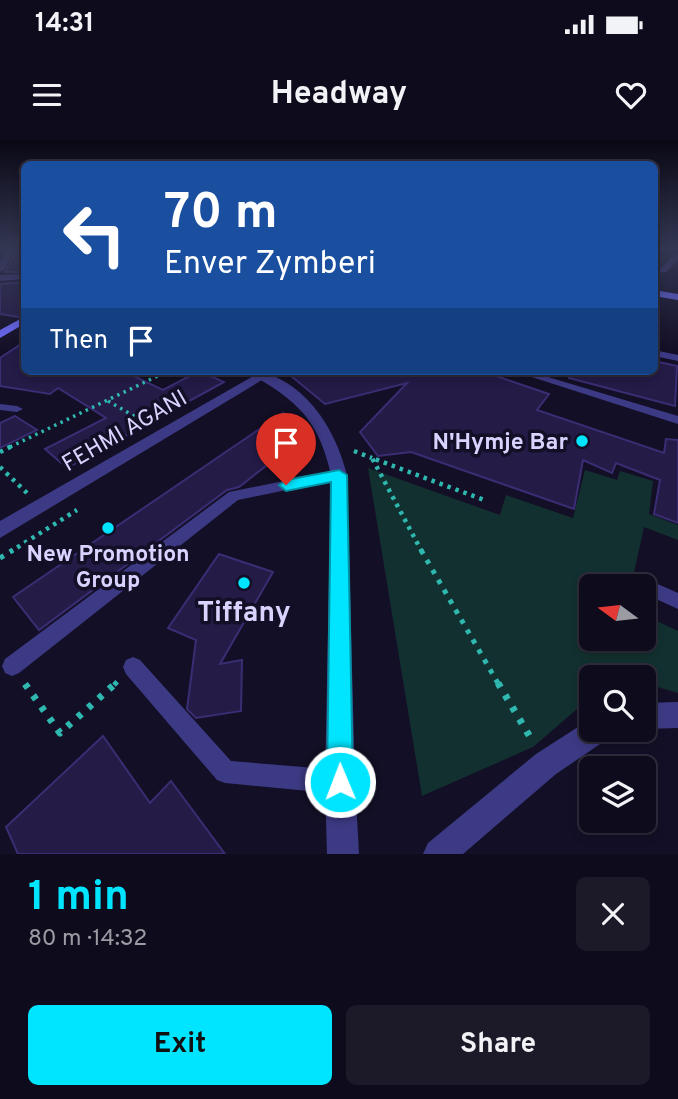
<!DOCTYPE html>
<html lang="en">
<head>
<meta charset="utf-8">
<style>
	:root { --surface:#0e0b1c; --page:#1c1929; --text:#f1f3f6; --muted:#9b9ba3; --line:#2e2b3b; --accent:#00e5ff }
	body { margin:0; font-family:Overpass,sans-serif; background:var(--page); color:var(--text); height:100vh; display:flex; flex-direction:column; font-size:26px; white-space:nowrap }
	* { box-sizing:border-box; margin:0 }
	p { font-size:23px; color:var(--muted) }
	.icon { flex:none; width:38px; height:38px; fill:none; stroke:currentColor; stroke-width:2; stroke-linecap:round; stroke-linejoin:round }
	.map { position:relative; height:714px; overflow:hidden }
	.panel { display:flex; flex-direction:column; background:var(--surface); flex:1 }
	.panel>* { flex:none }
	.hud { position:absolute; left:21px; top:21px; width:637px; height:214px; border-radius:10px; box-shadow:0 4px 10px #0003,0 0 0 2px var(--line); background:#1a4fa0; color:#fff; overflow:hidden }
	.needle { width:46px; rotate:285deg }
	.controls { position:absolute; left:579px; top:434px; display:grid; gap:14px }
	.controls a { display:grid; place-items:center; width:77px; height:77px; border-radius:10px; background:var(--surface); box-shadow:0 4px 10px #0003,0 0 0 2px var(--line); font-size:35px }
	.pin { position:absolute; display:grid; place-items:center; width:60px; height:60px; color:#fff; margin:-72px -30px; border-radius:50% 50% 50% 0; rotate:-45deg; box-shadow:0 0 7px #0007 }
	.pin .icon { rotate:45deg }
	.me { position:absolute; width:77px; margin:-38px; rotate:359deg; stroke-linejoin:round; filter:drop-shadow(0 0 5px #0008) }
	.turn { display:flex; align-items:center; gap:24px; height:147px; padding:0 28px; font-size:32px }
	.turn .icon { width:91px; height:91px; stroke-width:2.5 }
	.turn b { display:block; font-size:49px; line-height:60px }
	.then { display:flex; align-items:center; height:66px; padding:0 28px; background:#0003; gap:14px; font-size:26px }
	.round { display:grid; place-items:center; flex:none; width:74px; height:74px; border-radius:10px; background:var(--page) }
	.headline { display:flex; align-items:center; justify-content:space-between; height:119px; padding:0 28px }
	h1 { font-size:42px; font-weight:700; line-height:52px; color:var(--accent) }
	.primary-button { display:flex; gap:14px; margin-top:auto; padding:14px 28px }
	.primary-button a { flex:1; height:80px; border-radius:10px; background:var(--accent); color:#111; font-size:28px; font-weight:700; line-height:80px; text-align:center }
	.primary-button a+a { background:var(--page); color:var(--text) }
	.status { display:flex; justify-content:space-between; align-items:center; height:49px; padding:0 35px; background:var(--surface); direction:ltr }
	.status svg { height:19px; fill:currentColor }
	header { display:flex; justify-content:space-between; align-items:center; height:91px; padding:0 28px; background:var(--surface); font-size:32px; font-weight:700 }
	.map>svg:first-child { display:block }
</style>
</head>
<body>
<div class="status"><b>14:31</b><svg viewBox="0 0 49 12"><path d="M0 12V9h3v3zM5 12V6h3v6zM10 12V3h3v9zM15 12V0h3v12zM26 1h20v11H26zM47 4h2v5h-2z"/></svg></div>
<header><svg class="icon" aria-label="menu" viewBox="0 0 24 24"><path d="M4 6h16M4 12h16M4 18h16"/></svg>Headway<svg class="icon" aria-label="heart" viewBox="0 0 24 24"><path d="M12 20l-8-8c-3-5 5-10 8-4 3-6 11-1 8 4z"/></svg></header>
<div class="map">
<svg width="678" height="714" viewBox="0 0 678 714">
	<rect width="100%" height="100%" fill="#130f26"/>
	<path fill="#12302f" d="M368 328 500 375 506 355 573 378 585 330 617 340 620 331 653 341 649 374 678 385V400L644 387 631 446H592V499H644V475L678 491V553L644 543V537L619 535 615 537H592L591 557 533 607 422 656Z"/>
	<path fill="#241b47" stroke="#3b2d73" stroke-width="2" d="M21 110H24V132H5L14 115Z
		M24 142V174L19 177 0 174V144Z
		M24 202V231H123L163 250 199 231 224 242 67 328 45 309 106 278 58 248 50 254 0 246V218Z
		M654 221 677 226 675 266 569 238 570 231H654Z
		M285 231H481L549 254 537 270 664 313 666 299 678 300V383L654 374 660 340 616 323 612 333 583 320 574 369 411 312 378 316 360 292 407 243 325 264Z
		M283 273 309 286 312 290 239 347 227 350 39 490 13 457Z
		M15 276 37 290 0 308V283Z
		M219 414 273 432 220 524 242 520 241 571 196 578 187 569 196 500 168 488Z
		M103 596 150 663 171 641 225 714H18L6 687Z"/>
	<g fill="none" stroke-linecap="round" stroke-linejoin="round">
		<path stroke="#2fb8b0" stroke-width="3.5" stroke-dasharray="2.5 4.5" stroke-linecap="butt" d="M214 231 226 237
			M108 261 146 283
			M10 307 168 231"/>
		<path stroke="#2fb8b0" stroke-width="4.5" stroke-dasharray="3.5 5" stroke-linecap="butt" d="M354 311 372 318
			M0 312 14 305
			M0 327 27 353
			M10 412 77 370
			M422 412 372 318 484 360"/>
		<path stroke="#2fb8b0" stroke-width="5" stroke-dasharray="4.5 7" stroke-linecap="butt" d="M421 410 499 545
			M0 418 13 410
			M114 545 118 541"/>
		<path stroke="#2fb8b0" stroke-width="7" stroke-dasharray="5 9" stroke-linecap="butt" d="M498 543 533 602
			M25 544 60 593 116 543"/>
		<path fill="#3d3a85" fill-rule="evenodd" d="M654 210 678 215V221L654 216Z
			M513 231H528L678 276V284Z
			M0 264 17 266 23 269 17 272 0 270Z
			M339 330 346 335 344 338 238 360 19 533 12 536 5 533 2 526 5 519 229 352Z
			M651 441 678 453V469L645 454V444Z
			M133 517 140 520 231 621 340 630 348 634 352 642 348 650 340 654 225 643 217 640 126 534 123 527 126 520Z"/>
		<path fill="#3d3a85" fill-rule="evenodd" d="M6 110H19L12 113 4 130 0 132V122Z
			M675 114H678V120L666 132 654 133V128H661Z
			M24 134V139L0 141V135Z
			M263 232C309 246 336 291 347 335L355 642 359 714H327L325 642 331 335C320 286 302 264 259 239L257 236Z
			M678 562V588L644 589V563Z
			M592 578V590H609L606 600 556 634 463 714H423L428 703 536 614Z"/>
		<path fill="#3d3a85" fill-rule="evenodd" d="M262 231H277L0 398V381Z"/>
		<path fill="#6f6bff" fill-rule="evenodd" d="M654 150 678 154V160L654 156Z
			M24 177V184L0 198V190Z"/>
	</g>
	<linearGradient id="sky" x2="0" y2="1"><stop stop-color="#0a0815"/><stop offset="0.52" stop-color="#333752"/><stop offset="1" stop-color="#333752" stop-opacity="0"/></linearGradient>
	<rect width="678" height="210" fill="url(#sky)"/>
	<path fill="#00e5ff" stroke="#0095a6" stroke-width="2" d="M339 330 347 335 353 642 349 651 340 655 331 651 327 642 331 342 286 351 279 345 286 340Z"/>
	<g fill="#00e5ff" stroke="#130f26" stroke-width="2.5">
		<circle cx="582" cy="301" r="7"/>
		<circle cx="108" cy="388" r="7"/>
		<circle cx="244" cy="443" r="7"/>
	</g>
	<g text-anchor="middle" stroke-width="7" stroke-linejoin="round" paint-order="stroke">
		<g font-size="23" fill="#d9d4ff" stroke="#130f26">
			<text transform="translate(124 290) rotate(-30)" y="8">FEHMI AGANI</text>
		</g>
		<g font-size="23" font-weight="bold" fill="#d9d4ff" stroke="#130f26" text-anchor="end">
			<text x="568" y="309">N'Hymje Bar</text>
			<text x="108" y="421" text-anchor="middle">New Promotion<tspan x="108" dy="26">Group</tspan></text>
		</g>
		<g font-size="28" font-weight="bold" fill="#d9d4ff" stroke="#130f26">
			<text x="244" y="481">Tiffany</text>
		</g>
	</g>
</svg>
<div class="controls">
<a><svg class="needle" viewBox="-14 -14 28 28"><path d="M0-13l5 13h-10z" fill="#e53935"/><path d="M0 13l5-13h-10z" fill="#9b9ba3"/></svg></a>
<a><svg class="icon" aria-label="search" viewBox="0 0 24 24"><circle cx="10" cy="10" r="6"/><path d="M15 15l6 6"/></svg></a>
<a><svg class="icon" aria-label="layers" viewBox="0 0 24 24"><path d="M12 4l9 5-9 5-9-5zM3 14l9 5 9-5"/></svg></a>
</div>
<div class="pin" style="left:286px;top:345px;background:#d93025"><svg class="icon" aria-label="arrive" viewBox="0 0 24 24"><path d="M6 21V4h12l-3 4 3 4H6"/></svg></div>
<svg class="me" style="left:340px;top:642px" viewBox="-20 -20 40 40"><circle r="17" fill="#00e5ff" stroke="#fff" stroke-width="3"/><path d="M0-11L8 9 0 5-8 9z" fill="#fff"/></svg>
<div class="hud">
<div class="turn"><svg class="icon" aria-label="left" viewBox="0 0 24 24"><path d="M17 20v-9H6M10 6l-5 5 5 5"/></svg><div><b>70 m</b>Enver Zymberi</div></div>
<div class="then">Then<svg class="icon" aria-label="arrive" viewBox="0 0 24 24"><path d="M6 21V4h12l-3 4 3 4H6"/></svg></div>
</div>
</div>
<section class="panel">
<div class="headline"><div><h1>1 min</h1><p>80 m · 14:32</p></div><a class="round"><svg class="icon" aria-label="close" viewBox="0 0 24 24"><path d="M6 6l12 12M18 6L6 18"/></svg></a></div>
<div class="primary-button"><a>Exit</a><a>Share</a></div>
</section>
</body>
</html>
